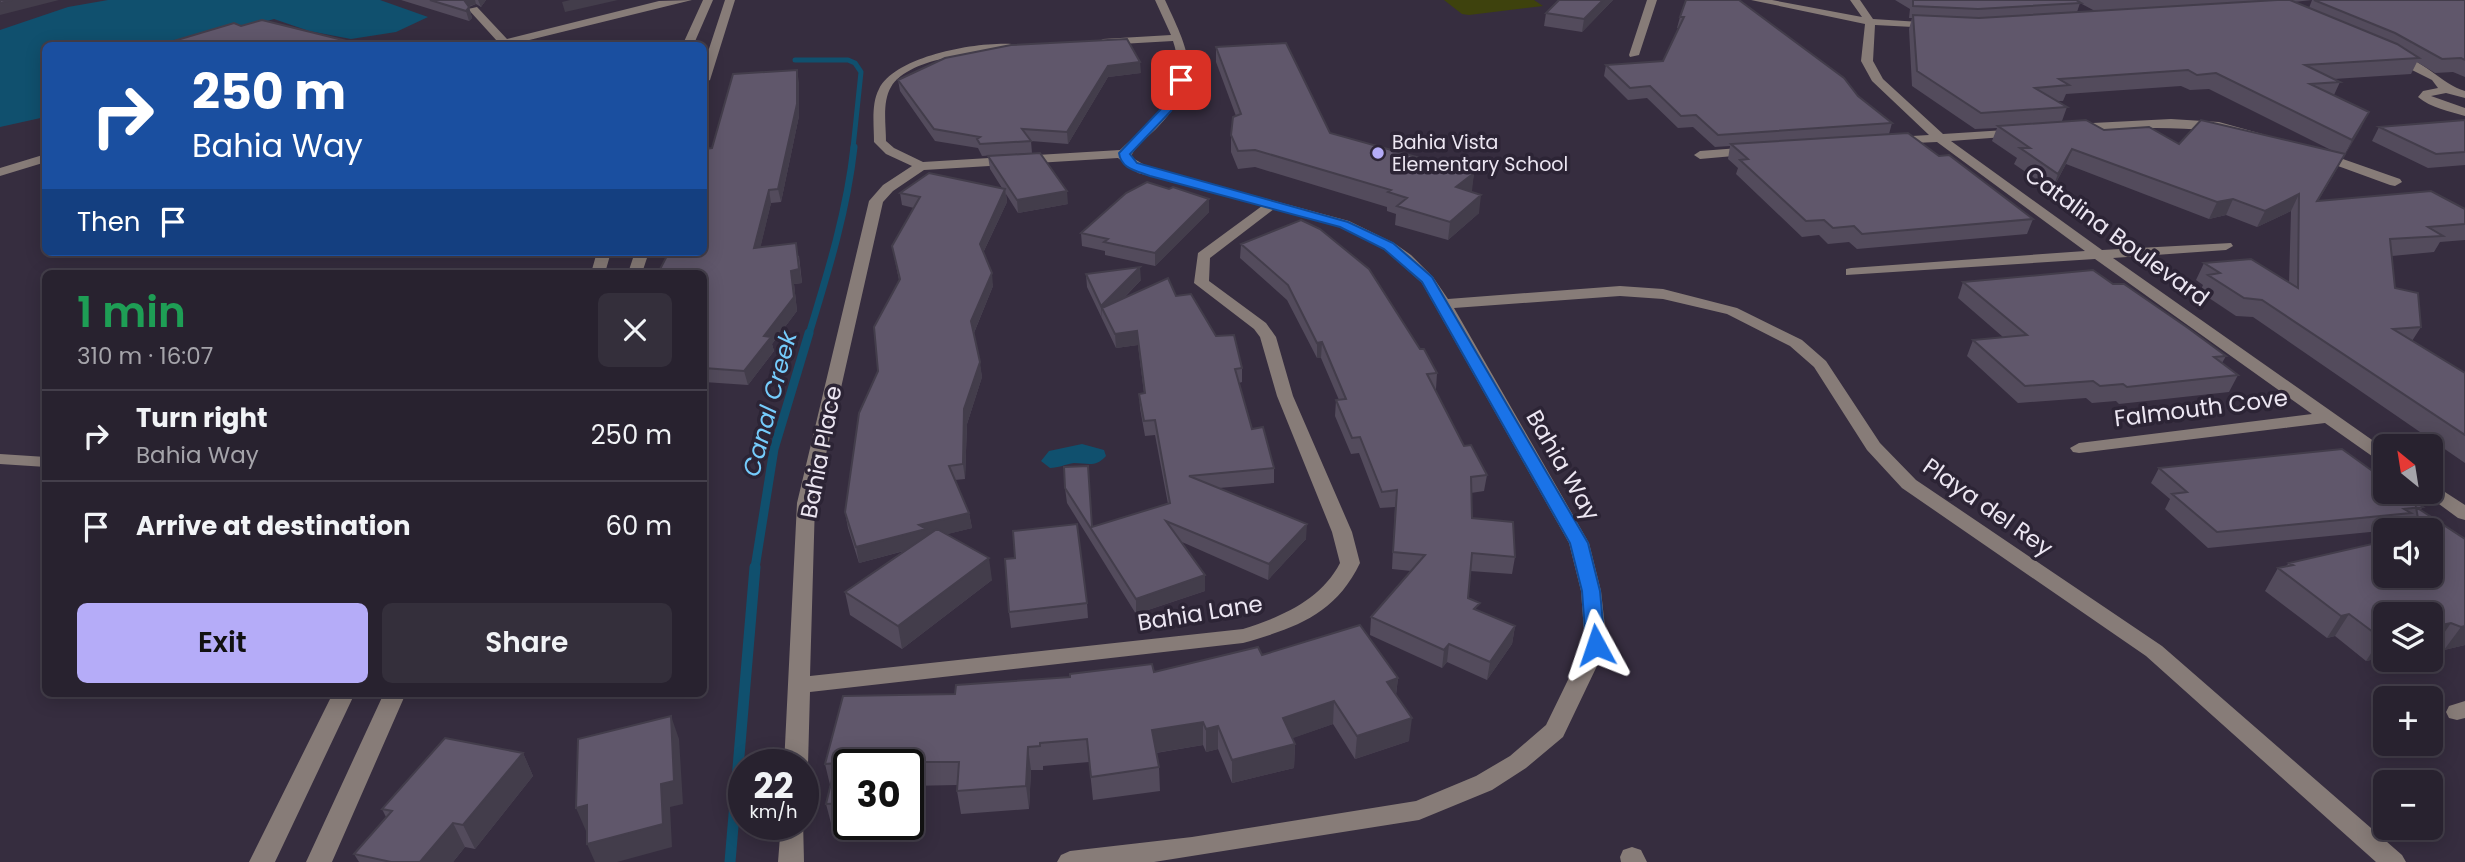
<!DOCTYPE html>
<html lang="en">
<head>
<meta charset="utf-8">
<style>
	:root { --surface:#28222f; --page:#342f3b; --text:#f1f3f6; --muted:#a5a4aa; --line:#443f4b; --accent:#b5acf8 }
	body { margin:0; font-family:Poppins,sans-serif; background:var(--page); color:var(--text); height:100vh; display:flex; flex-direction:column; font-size:26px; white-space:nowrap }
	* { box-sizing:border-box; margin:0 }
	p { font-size:23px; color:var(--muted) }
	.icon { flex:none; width:38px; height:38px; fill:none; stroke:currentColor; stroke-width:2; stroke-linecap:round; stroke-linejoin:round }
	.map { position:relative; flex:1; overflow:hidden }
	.details { position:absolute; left:42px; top:270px; width:665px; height:427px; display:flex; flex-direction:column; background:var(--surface); border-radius:10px; box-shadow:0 4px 18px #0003,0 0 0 2px var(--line) }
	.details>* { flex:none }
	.hud { position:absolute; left:42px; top:42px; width:665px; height:214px; border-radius:10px; box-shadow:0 4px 18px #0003,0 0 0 2px var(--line); background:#1a4fa0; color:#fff; overflow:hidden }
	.needle { width:46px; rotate:330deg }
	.buttons { position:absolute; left:2373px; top:434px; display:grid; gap:14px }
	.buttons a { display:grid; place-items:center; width:70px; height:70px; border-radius:10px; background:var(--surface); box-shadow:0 4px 18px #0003,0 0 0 2px var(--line); font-size:35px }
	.speed { position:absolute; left:728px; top:749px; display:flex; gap:14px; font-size:35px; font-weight:700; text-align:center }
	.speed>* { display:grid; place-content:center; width:91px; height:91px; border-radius:50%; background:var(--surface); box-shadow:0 4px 18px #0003,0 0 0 2px var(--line); line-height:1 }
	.speed small { font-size:18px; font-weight:400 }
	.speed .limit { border:4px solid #111; border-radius:10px; background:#fff; color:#111 }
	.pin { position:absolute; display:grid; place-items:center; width:60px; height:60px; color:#fff; margin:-30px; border-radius:14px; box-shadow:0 4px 10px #0006 }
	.me { position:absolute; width:77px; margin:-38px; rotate:355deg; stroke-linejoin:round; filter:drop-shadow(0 0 5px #0008) }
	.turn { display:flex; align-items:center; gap:24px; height:147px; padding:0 35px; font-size:32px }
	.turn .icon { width:91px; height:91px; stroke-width:2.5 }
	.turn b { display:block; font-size:49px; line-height:60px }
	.then { display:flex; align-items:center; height:66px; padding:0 35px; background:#0003; gap:14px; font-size:26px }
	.round { display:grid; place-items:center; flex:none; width:74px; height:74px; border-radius:10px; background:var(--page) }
	.headline { display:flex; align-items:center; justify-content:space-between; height:119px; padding:0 35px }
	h1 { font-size:42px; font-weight:600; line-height:52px; color:#1e9e55 }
	.primary-button { display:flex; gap:14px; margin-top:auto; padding:14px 35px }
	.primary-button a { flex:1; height:80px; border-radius:10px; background:var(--accent); color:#111; font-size:28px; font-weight:600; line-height:80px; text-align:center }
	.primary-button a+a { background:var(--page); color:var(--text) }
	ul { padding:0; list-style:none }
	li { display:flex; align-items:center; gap:21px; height:91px; padding:0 35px; border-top:2px solid var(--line) }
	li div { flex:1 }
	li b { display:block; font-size:26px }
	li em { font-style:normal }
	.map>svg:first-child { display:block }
</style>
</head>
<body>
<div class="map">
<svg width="2465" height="862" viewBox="0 0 2465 862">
	<rect width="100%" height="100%" fill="#362d3f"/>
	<path fill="#3e420d" d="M1444 0H1534L1543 6 1469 15 1462 14Z"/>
	<path fill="#10506e" d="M108 0H380L428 17 396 32 351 39 309 31 274 19 182 45 46 46 45 117 0 127V30L68 7Z
		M1082 444 1104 450 1106 456C1095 468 1088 463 1074 463 1066 464 1058 468 1050 468L1041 461 1049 451Z"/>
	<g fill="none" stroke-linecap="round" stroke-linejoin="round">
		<path stroke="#10506e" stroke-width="5" d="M795 60H848L855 63 861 72 853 148"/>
		<path stroke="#10506e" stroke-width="7" d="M809 334C828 272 847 211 854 147"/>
		<path stroke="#10506e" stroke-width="9" d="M755 568 774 449 809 333"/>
		<path stroke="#10506e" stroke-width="11" d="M730 862 755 567"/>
		<path fill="#877c78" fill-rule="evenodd" d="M692 0 505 46H485L497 41 468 9 477 7 507 39 659 1Z
			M703 0H713L693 46H682Z
			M725 0H735L710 80 704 83V64Z
			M1155 0H1165C1191 56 1204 79 1156 129 1148 137 1134 147 1131 157L1148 167 1349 221 1394 243 1411 255 1433 277 1448 299 1620 286 1663 289 1737 308 1802 340 1826 361 1880 443 1916 480 2162 646 2402 855 2406 862H2376L2146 656 1902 488 1867 450 1814 367 1790 346 1727 314 1663 299 1620 296 1454 308 1589 543 1601 591 1607 645 1563 737 1526 768 1492 790 1419 820 1154 862H1057L1061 855 1070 851 1192 837 1416 801 1476 776 1510 756 1546 725 1585 645 1581 591 1569 543 1422 283 1384 249 1339 227 1274 209 1210 258 1209 281 1266 323 1276 337 1293 396 1352 532 1360 563C1335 615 1295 628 1243 643L810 692 808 765 803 772V765H784L797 503 869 201 883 185 912 166 886 154 874 142C874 125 871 104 879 89 896 54 988 39 1023 45V49L1019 50C985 52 911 55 891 87 882 102 886 124 886 141L894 148 923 162 1120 150C1152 120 1190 90 1173 41L1103 45 1098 42 1103 39 1171 35ZM1118 158 1138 173 1262 206 1198 253 1194 283 1254 329 1260 337 1277 396 1332 532 1340 563C1321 600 1281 617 1243 629L810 676 815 503 883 202 893 191 924 170Z
			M1647 0H1657L1639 55 1630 57 1629 55Z
			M1751 0H1772L1862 17 1850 0H1860L1873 19 1936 23V27L1932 28 1875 25 1873 61 1883 79 1943 134 2021 129V135L2017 136 1951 141 2102 250 2231 243 2233 246 2226 250 2113 258 2385 449V462L2379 461 2325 423 2079 453 2073 452 2070 448 2079 443 2312 414 2095 259 1846 275V269L1851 268 2085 251 1937 142 1891 144V138L1895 137 1929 135 1872 81 1861 61 1865 24Z
			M2392 56C2419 53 2441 85 2465 91V98L2446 93 2431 96 2465 108V116C2449 111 2431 108 2418 97L2423 91 2438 88 2432 80 2392 60Z
			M2171 119 2219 122 2273 137 2267 141C2202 124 2140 127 2073 132L2067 128 2073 124Z
			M1752 147 1756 148V154L1700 159 1694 155 1700 151Z
			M2320 151 2400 179 2402 182 2395 186 2390 185 2316 158V152Z
			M46 154V162L0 176V168Z
			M597 252H611L605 273H591Z
			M635 252H649L642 273H628Z
			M0 454 46 457V467L0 464Z
			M2431 483 2465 505V520L2458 518 2424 493 2431 492Z
			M333 693H355L275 862H249Z
			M384 693H406L332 862H306Z
			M2465 701V718L2457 720 2449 718 2446 712 2449 706Z
			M803 820 804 862H778L781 824H803Z
			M1632 847 1641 850 1647 862H1621L1620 857 1623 850Z"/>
	</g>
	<path fill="#534b5c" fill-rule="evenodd" d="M401 0H486L481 7 476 4 469 7 472 18 469 21Z
		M1559 0H1613L1582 32 1544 26 1546 13Z
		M1895 0H2465V77L2453 72 2435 73 2417 62 2411 74 2334 79 2340 82 2334 95 2369 112 2318 201 2465 209V240L2440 242 2434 252 2392 256 2395 288 2421 327 2412 341 2465 373V463L2253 317 2236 316 2200 292 2203 285 2196 280 2204 263 2289 283 2291 211 2257 227 2226 215 2209 219 2066 164 2052 190 2014 164 2017 158 1992 141 1997 128 1975 129 1912 86 1909 29 1912 18H1909L1910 9ZM2312 0 2309 8 2294 2ZM2080 3 2095 11 2077 12ZM2181 86 2190 90 2209 89 2331 150 2179 144 2062 121 2067 107 2058 101H2063L2066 94Z
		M1742 2 1892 123 1889 134 1939 156 2033 219 2027 234 1857 249 1849 242 1828 244 1819 235 1802 237 1736 174 1738 168 1728 159 1730 146 1715 147 1693 127 1678 128 1647 98 1628 100 1604 76 1606 65 1663 61 1679 28H1677L1680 17Z
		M1216 47 1330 133 1474 173 1471 192 1479 213 1448 240 1395 225 1396 214 1387 211V207L1255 167 1238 169 1231 152V135L1236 116 1216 62Z
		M1141 73 1108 77 1068 144 1031 141 1032 153 982 156 978 148 935 141 900 91 898 80Z
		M799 82V116L781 202 771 203 760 248 799 256 802 283 794 284 797 311 772 344 774 351 748 385 704 382V252L712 148Z
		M2465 120V165L2428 168 2372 141 2379 127Z
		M988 156 1068 204 1018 213 1006 194 1007 202 983 253 993 286 974 333 982 377 967 424 965 479 955 480 969 513 972 528 947 534 992 580 902 649 850 615 845 592 904 551 859 563 848 528 845 512 899 280 892 246 914 208 902 205 900 193 1002 188 990 169Z
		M1169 189 1209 212 1155 266 1105 255V251L1082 246 1081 233Z
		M1241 244 1420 349 1437 373 1436 389H1435L1464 446 1487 475 1484 491 1471 493 1472 518 1515 557 1512 574 1470 571 1468 598 1478 611 1515 626 1512 644 1487 680 1447 662 1442 668 1370 635 1371 617 1411 571 1392 569 1395 507 1380 508 1359 453 1351 454 1335 416 1336 400H1339L1321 358H1317L1287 300 1240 258Z
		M1086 274 1141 280 1124 298 1176 296 1216 336 1242 368V382L1239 383 1252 429 1274 468V483L1219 488 1306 539 1268 580 1182 542 1205 575V591L1136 614 1067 503 1065 488 1092 527 1168 504 1155 435 1145 436 1140 408 1139 394 1144 393 1138 345 1116 348 1087 287Z
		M1963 282 2113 284 2226 356 2222 363 2238 375 2229 392 2119 404 2116 401 2092 403 2086 398 2018 403 1967 356 1973 340 2003 337 1958 298Z
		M2159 468 2423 507 2420 510 2465 539V645L2444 650 2435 646 2385 614V657L2366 661 2335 636 2327 638 2265 591 2278 568 2286 566 2289 563 2385 576 2431 530H2402L2406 523H2404L2401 529 2208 548 2165 509 2170 499 2151 483Z
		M1087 603 1088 618 1011 628 1009 612Z
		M1262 655 1398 678 1396 695 1409 741 1355 759 1333 724 1292 738 1295 744 1294 768 1232 783 1218 749 1206 752 1203 745 1156 753 1159 767 1160 791 1093 800 1089 762 1043 766V770H1031L1029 809 961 814 957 791V785L909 786 908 791V765H849V824H902L901 825 832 827 826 804 830 785 825 764 955 694 1154 672Z
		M523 753 533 776 475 849 465 847 453 862H359L354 854 386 817 382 809Z"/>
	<path fill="#433d4b" d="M12 0H59L0 15V3Z
		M463 0H475L476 4 466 7Z
		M478 0H486L481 7Z
		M570 0H618L565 12 562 2Z
		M1603 0H1613L1582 32 1584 19Z
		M469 7 472 18 469 21 466 11Z
		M1140 62 1141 73 1108 77 1068 144 1067 132 1108 66Z
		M797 70 799 82V116L781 202 778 189Z
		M2369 112 2361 128 2344 157 2352 140Z
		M2072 149 2066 164 2052 190 2058 174Z
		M2345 154 2337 169 2308 218 2317 201Z
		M1474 173 1472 191 1454 206 1456 187Z
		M1005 189 1007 202 981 257 980 244Z
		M769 190 771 203 757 262 754 248Z
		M1067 191 1068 204 1018 213 1017 200Z
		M2299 194 2291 211 2257 227 2265 211Z
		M1481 195 1479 213 1448 240 1450 222Z
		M1209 199V212L1155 266V253Z
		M2233 199 2226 215 2209 219 2217 202Z
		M796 243 802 283 794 284 797 311 772 344 774 351 748 385 744 371 764 336 791 271Z
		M1140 267 1141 280 1106 316 1102 308V320L1101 306Z
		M992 273 993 286 973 335 971 321Z
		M1137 331 1138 345 1116 348 1115 334Z
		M1322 342 1321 358H1317V343Z
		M980 362 982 377 967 424 965 479 963 464 964 409Z
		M969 513 972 528 928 539 929 544 859 563 856 547 919 525Z
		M1307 524 1306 539 1268 580 1269 564Z
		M989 558 992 580 902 649 898 626Z
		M1205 575V591L1136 614V599Z
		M2349 614 2335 636 2327 638 2341 616Z
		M2451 623 2435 646 2431 647V627Z
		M1515 626 1512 644 1487 680 1490 662Z
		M2465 626V645L2444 650 2461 627Z
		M2385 637V657L2366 661 2381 638Z
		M1449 644 1447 662 1442 668 1444 650Z
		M1398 678 1395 702 1387 682Z
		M1334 701 1333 724 1282 742 1283 718Z
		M671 716 679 739 683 804 670 807 672 847 617 862H595L587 844 661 784Z
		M1412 718 1409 741 1355 759 1357 736Z
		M1203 722V745L1154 753 1152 730Z
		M1218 726V749L1206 752V729Z
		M1295 744 1294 768 1232 783V760Z
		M1028 747 1031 770 1029 809 1026 786Z
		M523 753 533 776 475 849 463 825Z
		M587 805 597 828 586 831 576 808Z
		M453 823 465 847 453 862H420Z"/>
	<path fill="#60576b" stroke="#433d4b" stroke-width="2" d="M0 0H12L0 3Z
		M430 0H464L469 7 466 11Z
		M1559 0H1603L1584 19 1546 13Z
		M1686 0H1739L1844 78 1858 96 1892 123 1718 135 1696 115 1681 116 1650 86 1630 88 1606 65 1663 61 1684 17H1680Z
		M1913 0H2076L2081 3 1978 9 1913 6Z
		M2277 0H2290L2397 44 2419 58 2305 65 2340 82 2310 84 2369 112 2352 140 2216 73 2197 75 2188 70 2059 79 2069 85 2035 88 2067 107 1981 113 1917 71 1913 15 1979 18Z
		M2314 0H2465V60L2461 58 2442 59 2395 33Z
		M262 20 367 46H157L234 23 241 26Z
		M1127 39 1140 62 1108 66 1067 132 1022 129 1031 141 980 144 977 139 980 137 934 129 898 80 945 58 1011 45Z
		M1286 43 1330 133 1474 173 1456 187 1481 195 1450 222 1397 206 1407 198 1388 192 1391 190 1255 150 1238 151 1231 135 1233 117 1241 114 1216 47Z
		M797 70V104L778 189 769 190 754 248 796 243 799 269 791 271 794 297 764 336 771 337 744 371 704 368V273H658L669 252H704V149L712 148 733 74Z
		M2086 120 2104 130 2149 127 2179 144 2201 120 2345 154 2317 201 2431 191 2465 209V224L2428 227 2443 236 2390 239 2395 288 2418 293 2421 327 2393 329 2465 373V435L2262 300 2244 298 2208 275 2220 273 2204 263 2251 259 2298 288 2299 194 2265 211 2233 199 2217 202 2072 149 2058 174 2020 148H2030L1998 126Z
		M2465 120V152L2436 154 2379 127Z
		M1908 133 1939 156 1949 155 2033 219 1862 234 1854 226 1833 228 1824 220 1806 221 1740 160 1748 159 1731 144Z
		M1040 153 1067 191 1017 200 988 156Z
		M929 173 1005 189 980 244 992 273 971 321 980 362 964 409 963 464 949 466 969 513 919 525 926 529 856 547 845 512 859 413 878 371 874 327 900 279 892 246 920 197 900 193Z
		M1147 182 1169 189 1173 187 1209 199 1155 253 1104 242 1108 239 1081 233 1126 193Z
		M1301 220 1320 229 1369 269 1420 349H1424L1437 373 1427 374 1464 446 1471 445 1487 475 1471 477 1472 518 1513 522 1515 557 1472 553 1468 598 1480 603 1474 609 1515 626 1490 662 1449 644 1444 650 1371 617 1425 555 1393 552 1397 490 1382 492 1360 437 1352 438 1336 400 1346 399 1322 342 1317 343 1288 285 1241 244Z
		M1140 267 1101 306 1086 274Z
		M2093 270 2113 284H2124L2188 328 2226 356 2214 357 2238 375 2127 387 2123 384 2100 386 2093 381 2025 386 1973 340 2027 335 1963 282Z
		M1168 278 1176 296 1191 294 1216 336 1234 335 1242 368 1235 369 1252 429 1263 427 1274 468 1189 476 1307 524 1269 564 1166 521 1205 575 1136 599 1065 488 1064 467 1088 466 1092 527 1170 503 1155 420 1144 421 1139 394 1145 393 1137 331 1115 334 1102 308Z
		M2342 449 2385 480V492H2402L2423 507 2404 509 2411 513 2217 532 2172 494 2187 492 2159 468Z
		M2416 507 2465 539V626L2461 627 2451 623 2431 627V614H2385V637L2381 638 2349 614 2341 616 2278 568 2293 565 2289 563 2385 541V576H2431V530H2420Z
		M1077 524 1087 603 1009 612 1005 559 1015 558 1013 531Z
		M937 529 989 558 898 626 845 592Z
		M1360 625 1398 678 1387 682 1412 718 1357 736 1334 701 1283 718 1295 744 1232 760 1218 726 1206 729 1203 722 1152 730 1159 767 1091 777 1087 739 1040 743V746L1028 747 1026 786 957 791 959 762H904V765H849V803L826 804 836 763 825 764 843 696 955 694 956 685 1070 677V674L1152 664 1154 672 1258 647 1262 655Z
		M671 716 674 781 661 784 663 824 587 844V805L576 808 578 739Z
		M445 738 523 753 463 825 453 823 420 862H391L354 854 392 811 382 809Z"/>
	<path fill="#1a73e8" stroke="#114b97" stroke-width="2" d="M1178 78 1186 80 1171 111 1130 154 1137 163 1348 222 1393 243 1432 277 1588 543 1600 591 1605 645 1602 650 1596 652 1586 645 1582 591 1570 543 1422 282 1384 249 1340 227 1150 176C1137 171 1121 169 1119 153L1163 107Z"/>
	<circle fill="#b5acf8" stroke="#2c2435" stroke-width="2.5" cx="1378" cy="153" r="7"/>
	<g text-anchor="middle" stroke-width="7" stroke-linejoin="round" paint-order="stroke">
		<g font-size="19" fill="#ece6f2" stroke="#2c2435" text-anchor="start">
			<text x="1392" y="149">Bahia Vista<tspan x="1392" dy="22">Elementary School</tspan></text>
		</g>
		<g font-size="23" fill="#ece6f2" stroke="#2c2435">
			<text transform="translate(2117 236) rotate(36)" y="8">Catalina Boulevard</text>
			<text transform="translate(2201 408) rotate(-7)" y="8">Falmouth Cove</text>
			<text transform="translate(821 452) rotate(-79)" y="8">Bahia Place</text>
			<text transform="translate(1563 465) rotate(60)" y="8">Bahia Way</text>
			<text transform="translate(1988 507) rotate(35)" y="8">Playa del Rey</text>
			<text transform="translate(1200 613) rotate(-9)" y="8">Bahia Lane</text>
		</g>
		<g font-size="24" font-style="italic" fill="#75ccfc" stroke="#2c2435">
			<text transform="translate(770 404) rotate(-75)" y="8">Canal Creek</text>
		</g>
	</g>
</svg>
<div class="buttons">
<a><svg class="needle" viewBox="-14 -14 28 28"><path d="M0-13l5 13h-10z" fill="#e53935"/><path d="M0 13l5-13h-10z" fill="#a5a4aa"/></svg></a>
<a><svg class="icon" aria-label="sound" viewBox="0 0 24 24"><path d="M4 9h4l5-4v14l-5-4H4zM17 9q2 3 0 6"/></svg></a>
<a><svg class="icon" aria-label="layers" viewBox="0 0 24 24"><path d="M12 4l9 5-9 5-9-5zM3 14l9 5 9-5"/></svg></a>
<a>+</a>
<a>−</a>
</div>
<div class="speed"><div>22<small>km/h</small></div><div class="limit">30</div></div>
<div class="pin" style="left:1181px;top:80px;background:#d93025"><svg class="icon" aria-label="arrive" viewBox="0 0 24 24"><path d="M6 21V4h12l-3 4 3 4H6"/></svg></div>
<svg class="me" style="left:1596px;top:645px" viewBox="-20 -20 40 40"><path d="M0-17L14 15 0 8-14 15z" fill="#1a73e8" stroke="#fff" stroke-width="4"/></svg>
<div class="hud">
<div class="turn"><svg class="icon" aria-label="right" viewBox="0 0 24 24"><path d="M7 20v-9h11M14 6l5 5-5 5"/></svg><div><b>250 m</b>Bahia Way</div></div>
<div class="then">Then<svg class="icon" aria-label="arrive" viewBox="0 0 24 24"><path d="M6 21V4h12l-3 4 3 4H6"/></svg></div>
</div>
<section class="details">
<div class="headline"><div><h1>1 min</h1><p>310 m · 16:07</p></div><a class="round"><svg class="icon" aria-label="close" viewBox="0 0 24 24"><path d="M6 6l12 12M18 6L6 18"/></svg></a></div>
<ul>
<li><svg class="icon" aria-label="right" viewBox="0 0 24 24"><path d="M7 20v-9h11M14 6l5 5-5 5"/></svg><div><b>Turn right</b><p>Bahia Way</p></div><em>250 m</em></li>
<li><svg class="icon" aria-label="arrive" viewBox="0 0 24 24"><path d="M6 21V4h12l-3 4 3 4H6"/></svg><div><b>Arrive at destination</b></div><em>60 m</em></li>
</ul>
<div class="primary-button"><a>Exit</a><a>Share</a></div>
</section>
</div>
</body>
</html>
